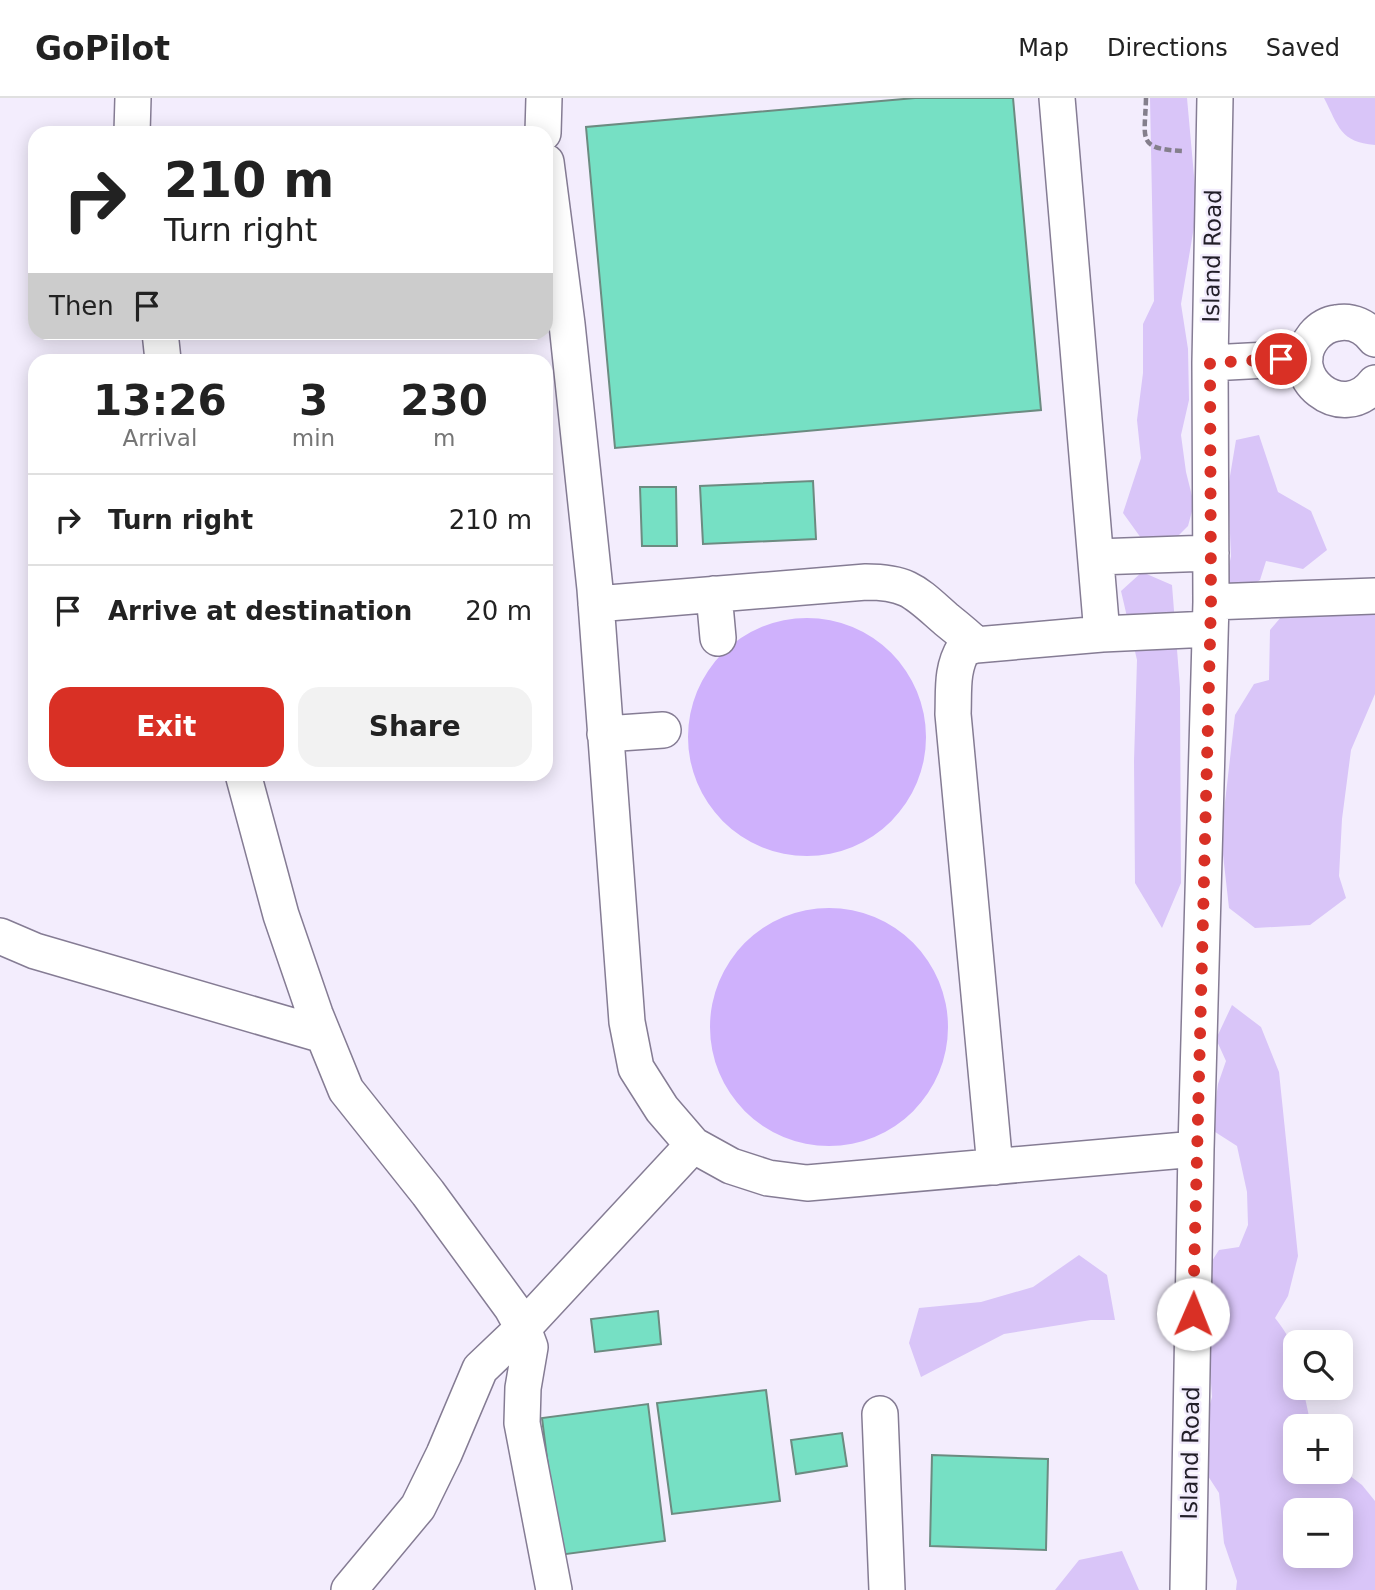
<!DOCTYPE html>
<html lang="en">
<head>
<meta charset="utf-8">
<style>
	:root { --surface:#fff; --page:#f2f2f2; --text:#222; --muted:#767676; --line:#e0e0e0; --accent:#d93025 }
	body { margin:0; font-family:"DejaVu Sans",sans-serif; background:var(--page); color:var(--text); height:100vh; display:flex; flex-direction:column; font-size:26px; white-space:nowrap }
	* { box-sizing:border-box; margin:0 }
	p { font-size:23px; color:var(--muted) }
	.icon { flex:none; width:38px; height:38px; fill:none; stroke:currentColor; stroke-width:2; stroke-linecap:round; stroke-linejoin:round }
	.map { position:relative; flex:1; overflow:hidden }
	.sheet { position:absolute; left:28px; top:256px; width:525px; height:427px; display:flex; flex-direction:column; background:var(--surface); border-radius:21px; box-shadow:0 4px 18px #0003 }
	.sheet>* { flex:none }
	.guide { position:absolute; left:28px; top:28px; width:525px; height:214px; border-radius:21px; box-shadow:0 4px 18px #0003; background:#fff; color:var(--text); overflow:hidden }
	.fabs { position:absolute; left:1283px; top:1232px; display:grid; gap:14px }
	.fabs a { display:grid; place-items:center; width:70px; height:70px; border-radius:14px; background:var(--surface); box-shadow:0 4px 18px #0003; font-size:35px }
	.pin { position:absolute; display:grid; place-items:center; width:60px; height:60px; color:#fff; margin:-30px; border:4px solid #fff; border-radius:50%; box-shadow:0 2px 7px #0007 }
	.me { position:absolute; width:77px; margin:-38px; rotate:1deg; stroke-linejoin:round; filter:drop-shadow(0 0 5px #0008) }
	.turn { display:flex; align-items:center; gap:24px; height:147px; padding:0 21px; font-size:32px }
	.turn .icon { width:91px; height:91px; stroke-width:2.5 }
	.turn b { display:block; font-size:49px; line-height:60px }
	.then { display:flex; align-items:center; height:66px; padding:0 21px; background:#0003; gap:14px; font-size:26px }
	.eta { display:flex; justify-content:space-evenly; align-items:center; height:119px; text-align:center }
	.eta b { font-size:42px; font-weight:700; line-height:49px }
	.primary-button { display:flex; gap:14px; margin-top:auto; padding:14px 21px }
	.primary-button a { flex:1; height:80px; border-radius:21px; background:var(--accent); color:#fff; font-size:28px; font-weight:700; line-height:80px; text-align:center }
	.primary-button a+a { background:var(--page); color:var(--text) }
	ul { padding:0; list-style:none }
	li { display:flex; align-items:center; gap:21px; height:91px; padding:0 21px; border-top:2px solid var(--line) }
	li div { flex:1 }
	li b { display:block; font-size:26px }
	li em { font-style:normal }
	header { display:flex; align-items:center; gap:42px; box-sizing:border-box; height:98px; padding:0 35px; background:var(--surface); border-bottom:2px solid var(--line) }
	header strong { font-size:33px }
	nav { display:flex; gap:38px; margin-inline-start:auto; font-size:24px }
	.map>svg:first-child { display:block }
</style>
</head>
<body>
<header>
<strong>GoPilot</strong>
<nav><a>Map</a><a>Directions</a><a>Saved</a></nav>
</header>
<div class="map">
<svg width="1375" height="1492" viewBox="0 0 1375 1492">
	<rect width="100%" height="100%" fill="#f3edfd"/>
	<path fill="#d9c5f8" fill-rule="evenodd" d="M1150 0H1187L1197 111 1181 206 1188 251 1189 302 1181 337 1186 374 1194 406 1188 428 1171 445 1141 440 1123 415 1141 360 1137 322 1143 275V226L1154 203Z
		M1324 0H1375V47C1340 44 1339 29 1324 0Z
		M1259 337 1278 394 1311 413 1327 452 1303 471 1266 463 1260 482 1238 496 1226 483 1231 458 1228 390 1236 342Z
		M1142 474 1172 487 1180 590 1181 785 1162 830 1135 785 1134 663 1137 562 1121 493Z
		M1287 512 1375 514V596L1351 652 1342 721 1339 778 1346 800 1310 827 1255 830 1229 810 1221 739 1235 617 1254 586 1269 582 1270 532Z
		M1232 907 1261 929 1279 974 1298 1158 1288 1198 1275 1220C1297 1248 1295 1255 1295 1290H1303L1311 1328H1295V1374H1340L1341 1371 1362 1387 1375 1403V1492H1236L1237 1483 1224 1445 1219 1395 1208 1378 1204 1327 1212 1299 1207 1231 1218 1214 1211 1194 1208 1169 1219 1152 1239 1149 1248 1127 1247 1094 1237 1048 1212 1032 1218 986 1226 963 1216 941ZM1295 1412H1340V1458H1295Z
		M1079 1157 1107 1177 1115 1222H1091L1004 1236 921 1279 909 1245 919 1210 981 1204 1033 1189Z
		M1122 1453 1139 1492H1055L1079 1462Z"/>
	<path fill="#cfb1fc" d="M688 639a119 119 0 1 1 238 0a119 119 0 1 1-238 0Z
		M710 929a119 119 0 1 1 238 0a119 119 0 1 1-238 0Z"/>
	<path fill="#76e0c4" stroke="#6c8b81" stroke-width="2" d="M915 0H1013L1041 312 615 350 586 29Z
		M813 383 816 441 703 446 700 388Z
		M640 389H676L677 448H642Z
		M658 1213 661 1246 595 1254 591 1221Z
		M766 1292 780 1403 672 1416 657 1305Z
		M648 1306 665 1443 559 1457 542 1320Z
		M842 1335 847 1368 796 1376 791 1342Z
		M932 1357 1048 1361 1046 1452 930 1448Z"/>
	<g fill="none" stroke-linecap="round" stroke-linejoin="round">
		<defs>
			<path id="minor" d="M1057 0 1102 536
				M132 35 133 0
				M543 35 544 0
				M546 64 567 226 595 491 627 924 636 970 662 1011 693 1047 731 1068 768 1080 807 1085 1196 1051
				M160 234 163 262
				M1375 241C1366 229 1352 222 1337 225 1328 226 1320 231 1314 238 1281 278 1343 328 1375 285
				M1210 265 1305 260
				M1096 459 1211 455
				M714 496 718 540
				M1211 504 1375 498
				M596 506 866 484C909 484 916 495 947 522 957 530 967 538 976 547
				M605 636 663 632
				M243 676 281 817 315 916 346 992 428 1095 512 1210 523 1230 693 1047
				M0 838 35 853 323 937
				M995 1069 953 616C954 593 951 571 964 550L976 547 1102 536 1210 531
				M880 1316 887 1492
				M349 1492 418 1409 444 1356 480 1271 523 1230 530 1249 523 1290 522 1325 554 1492
				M1188 1492 1196 1051 1211 504 1210 265 1215 0"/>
		</defs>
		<use href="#minor" stroke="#857c94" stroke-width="38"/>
		<path stroke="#847f8c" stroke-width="4.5" stroke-dasharray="7 3.5" stroke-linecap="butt" d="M1146 0C1145 42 1136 51 1184 53"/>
		<use href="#minor" stroke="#fff" stroke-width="35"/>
	</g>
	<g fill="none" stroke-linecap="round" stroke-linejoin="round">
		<path stroke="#d93025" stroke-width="12" stroke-dasharray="0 21.6" d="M1193 1216 1211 504 1210 265 1281 261"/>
	</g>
	<g text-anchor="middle" stroke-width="5" stroke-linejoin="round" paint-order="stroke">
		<g font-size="23" fill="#221e28" stroke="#f3edfd">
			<text transform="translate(1212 158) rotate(-89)" y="8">Island Road</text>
			<text transform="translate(1190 1355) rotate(-89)" y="8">Island Road</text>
		</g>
	</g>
</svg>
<div class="fabs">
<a><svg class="icon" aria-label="search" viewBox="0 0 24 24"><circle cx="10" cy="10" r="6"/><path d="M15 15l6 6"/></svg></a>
<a>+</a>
<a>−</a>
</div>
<div class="pin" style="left:1281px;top:261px;background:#d93025"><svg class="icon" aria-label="arrive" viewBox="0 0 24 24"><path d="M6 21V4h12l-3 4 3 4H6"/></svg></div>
<svg class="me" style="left:1193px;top:1216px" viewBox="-20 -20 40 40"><circle r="19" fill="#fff"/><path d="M0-13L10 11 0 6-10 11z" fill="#d93025"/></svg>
<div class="guide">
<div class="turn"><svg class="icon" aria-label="right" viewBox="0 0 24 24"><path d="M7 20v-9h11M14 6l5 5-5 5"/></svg><div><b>210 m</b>Turn right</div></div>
<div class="then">Then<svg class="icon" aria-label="arrive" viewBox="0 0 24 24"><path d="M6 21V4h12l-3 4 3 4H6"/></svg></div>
</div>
<section class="sheet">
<div class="eta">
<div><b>13:26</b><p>Arrival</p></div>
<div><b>3</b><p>min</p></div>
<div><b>230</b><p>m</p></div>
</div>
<ul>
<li><svg class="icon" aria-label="right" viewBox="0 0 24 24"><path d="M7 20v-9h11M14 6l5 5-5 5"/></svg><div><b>Turn right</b></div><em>210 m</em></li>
<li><svg class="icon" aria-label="arrive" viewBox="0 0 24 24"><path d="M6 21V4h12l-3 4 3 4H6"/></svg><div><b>Arrive at destination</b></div><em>20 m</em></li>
</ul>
<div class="primary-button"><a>Exit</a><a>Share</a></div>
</section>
</div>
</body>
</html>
